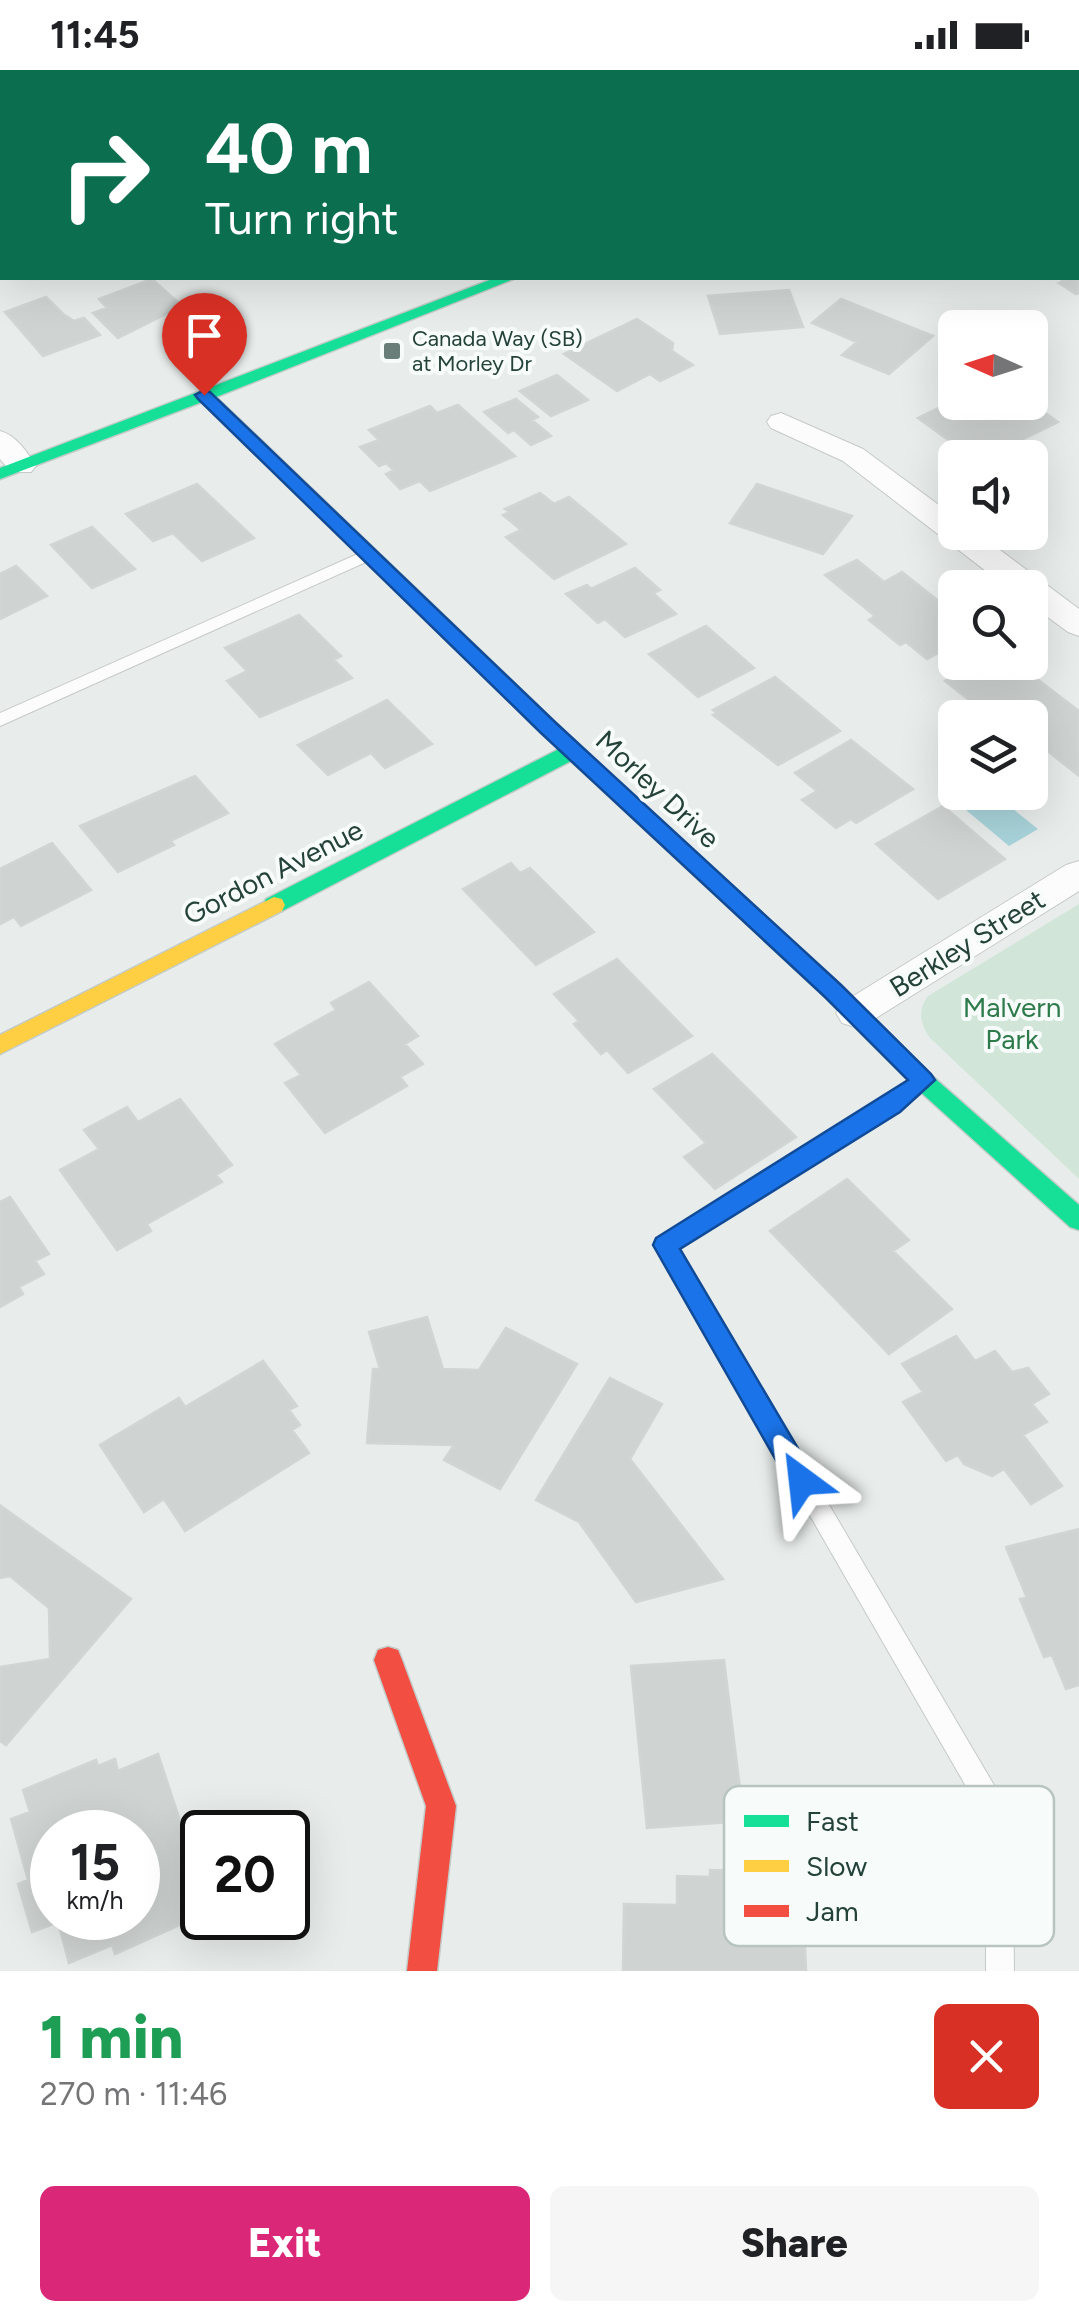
<!DOCTYPE html>
<html lang="en">
<head>
<meta charset="utf-8">
<style>
	:root { --surface:#fff; --page:#f6f6f6; --text:#202124; --muted:#757577; --accent:#db2777 }
	body { margin:0; font-family:Figtree,sans-serif; background:var(--page); color:var(--text); height:100vh; display:flex; flex-direction:column; font-size:38px; white-space:nowrap }
	* { box-sizing:border-box; margin:0 }
	p { font-size:32px; color:var(--muted) }
	.icon { flex:none; width:55px; height:55px; fill:none; stroke:currentColor; stroke-width:2; stroke-linecap:round; stroke-linejoin:round }
	.map { position:relative; height:1901px; overflow:hidden }
	.panel { display:flex; flex-direction:column; background:var(--surface); flex:1 }
	.panel>* { flex:none }
	.top-card { position:absolute; left:0px; top:0px; width:1080px; height:210px; box-shadow:0 10px 40px #0002; background:#0b6e4f; color:#fff; overflow:hidden }
	.needle { width:65px; rotate:273deg }
	.tools { position:absolute; left:938px; top:240px; display:grid; gap:20px }
	.tools a { display:grid; place-items:center; width:110px; height:110px; border-radius:15px; background:var(--surface); box-shadow:0 10px 40px #0002; font-size:50px }
	.speed { position:absolute; left:30px; top:1740px; display:flex; gap:20px; font-size:50px; font-weight:700; text-align:center }
	.speed>* { display:grid; place-content:center; width:130px; height:130px; border-radius:50%; background:var(--surface); box-shadow:0 10px 40px #0002; line-height:1 }
	.speed small { font-size:25px; font-weight:400 }
	.speed .limit { border:5px solid #111; border-radius:15px; background:#fff; color:#111 }
	.pin { position:absolute; display:grid; place-items:center; width:85px; height:85px; color:#fff; margin:-102px -42px; border-radius:50% 50% 50% 0; rotate:-45deg; box-shadow:0 0 10px #0007 }
	.pin .icon { rotate:45deg }
	.me { position:absolute; width:110px; margin:-55px; rotate:330deg; stroke-linejoin:round; filter:drop-shadow(0 0 8px #0008) }
	.turn { display:flex; align-items:center; gap:35px; height:210px; padding:0 40px; font-size:45px }
	.turn .icon { width:130px; height:130px; stroke-width:2.5 }
	.turn b { display:block; font-size:70px; line-height:85px }
	.round { display:grid; place-items:center; flex:none; width:105px; height:105px; border-radius:15px; background:var(--page) }
	.overview { display:flex; align-items:center; justify-content:space-between; height:170px; padding:0 40px }
	h1 { font-size:60px; font-weight:800; line-height:75px; color:#1e9e55 }
	.primary-button { display:flex; gap:20px; margin-top:auto; padding:20px 40px }
	.primary-button a { flex:1; height:115px; border-radius:15px; background:var(--accent); color:#fff; font-size:40px; font-weight:800; line-height:115px; text-align:center }
	.primary-button a+a { background:var(--page); color:var(--text) }
	.status { display:flex; justify-content:space-between; align-items:center; height:70px; padding:0 50px; background:var(--surface); direction:ltr }
	.status svg { height:28px; fill:currentColor }
	.map>svg:first-child { display:block }
</style>
</head>
<body>
<div class="status"><b>11:45</b><svg viewBox="0 0 49 12"><path d="M0 12V9h3v3zM5 12V6h3v6zM10 12V3h3v9zM15 12V0h3v12zM26 1h20v11H26zM47 4h2v5h-2z"/></svg></div>
<div class="map">
<svg width="1079" height="1901" viewBox="0 0 1079 1901">
	<rect width="100%" height="100%" fill="#e8edeb"/>
	<path fill="#d1e6d8" d="M1079 834V1109L930 968C920 954 917 940 928 926Z"/>
	<path fill="#a9d4db" d="M967 723 987 727 993 723 1038 759 1009 776 954 730Z"/>
	<path fill="#cfd4d2" stroke="#d1d6d4" stroke-width="2.5" fill-rule="evenodd" d="M1079 186V223L1076 224 1059 213 1064 211 1059 208H1078Z
		M152 209 182 236 118 268 93 243 107 238 99 229Z
		M789 220 803 257 720 264 708 226Z
		M46 227 63 244 74 251 84 248 100 265 43 286 5 242Z
		M841 229 933 266 889 304 842 285 857 272 812 253Z
		M637 249 673 273 672 281 693 295 660 311 650 304 617 321 564 284Z
		M557 305 588 330 551 346 520 321Z
		M516 329 538 347 532 350 551 366 531 375 514 360 508 363 484 342Z
		M955 330 1030 332 1058 352 985 388H973L918 348Z
		M458 335 515 386 430 421 420 411 400 419 386 404 394 400 386 393 379 396 360 377 379 370 369 360 430 336 437 343Z
		M197 414 254 468 202 491 173 463 153 471 126 444Z
		M757 414 852 446 823 484 730 453Z
		M540 423 554 434 569 427 626 474 554 509 506 467 521 460 503 445 510 442 505 439Z
		M92 457 135 499 92 518 51 475Z
		M857 490 884 512 902 502 955 544V574L927 589 906 572 900 575 869 550 875 546 825 505Z
		M16 496 47 526 0 549V504Z
		M635 498 660 520 653 523 676 544 625 567 605 549 598 553 566 524 587 515 591 519Z
		M299 545 341 586 334 590 352 608 260 647 227 611 247 601 225 578Z
		M706 556 754 598 698 627 649 584Z
		M979 592H1015L1079 641V706L1030 667V648H1005L991 637 983 641 945 611Z
		M775 607 840 661 778 695 713 645 717 643 713 640Z
		M387 630 432 674 385 698 371 683 328 705 298 675Z
		M851 670 913 719 856 753 851 749 836 758 802 730 817 721 795 703Z
		M195 706 228 743 170 771 174 775 118 802 80 756Z
		M943 736 1005 789 938 829 876 774Z
		M52 773 91 820 21 856 14 847 0 854V799Z
		M511 793 520 803 530 798 594 862 536 895 463 819Z
		M617 889 692 966 628 1003 607 980 601 984 574 954 579 951 554 924Z
		M369 912 418 966 405 974 423 994 400 1007 407 1016 325 1063 285 1013 301 1005 275 974 336 940 331 933Z
		M712 984 796 1067 715 1119 684 1087 706 1073 654 1019Z
		M180 1029 232 1095 216 1105 222 1112 147 1154 151 1161 117 1180 60 1100 99 1079 84 1060 127 1037 138 1052Z
		M847 1109 909 1170 893 1181 952 1239 889 1284 770 1161Z
		M10 1127 49 1184 35 1191 44 1204 19 1217 23 1224 0 1237V1132Z
		M427 1247 443 1299 479 1300 506 1258 577 1294 500 1419 444 1390 454 1375 367 1373 373 1299H380L369 1262Z
		M956 1266 975 1291 995 1281 1012 1302 1028 1298 1049 1324 1032 1334 1047 1352 1023 1365 1062 1416 1031 1434 1004 1399 992 1406 964 1394 958 1385 946 1391 903 1332 923 1322 902 1294Z
		M263 1291 297 1336 289 1340 300 1355 292 1360 309 1383 185 1461 164 1429 144 1442 100 1375 179 1328 185 1337Z
		M610 1308 662 1334 630 1389 723 1509 636 1532 579 1452 536 1430Z
		M1 1436 131 1529 6 1675 0 1671V1597L50 1589 49 1538 10 1506 0 1508Z
		M1079 1459V1615L1066 1619 1052 1585 1044 1587 1020 1529 1027 1528 1006 1477Z
		M724 1590 744 1751 647 1758 631 1596Z
		M158 1684 189 1778 202 1772V1845L115 1884 112 1875 69 1893 58 1852 32 1862 18 1814 28 1810 11 1749 30 1742 23 1720 96 1690 98 1696 115 1689 118 1701ZM52 1762H138V1848H52Z
		M710 1800 779 1802 781 1830H791L793 1877 805 1878 806 1901H623L624 1834 677 1835V1806L710 1807Z"/>
	<g fill="none" stroke-linecap="round" stroke-linejoin="round">
		<defs>
			<path id="lane" d="M466 0H480L481 2H467Z
				M369 479 375 480V488L0 656V643Z
				M923 1003 930 1005 933 1011 930 1017 899 1041 678 1178 1008 1739 1012 1748 1014 1901H986V1751L654 1175 657 1169Z"/>
			<path id="street" d="M184 0H210L211 2H186Z
				M781 343 863 379 955 447V462H976L1079 539V566L1068 562 1030 534V518H1008L843 391 771 358 767 352 771 346Z
				M0 361C16 365 27 382 36 396L31 402H11L0 389Z
				M1079 791V821L868 953 855 957 842 953 836 943 842 933 1066 795Z"/>
			<path id="fast" d="M1074 0H1079V8L1078 2H1072Z
				M495 208H516L216 327 606 701 841 915 931 1005 1079 1135V1160L1070 1157 915 1017 825 927 571 691 282 841H266L263 835 266 829 559 679 202 332 0 409V398Z"/>
			<path id="slow" d="M1078 95 1079 96V106L1078 105Z
				M274 827 282 829 285 835 282 841 0 984V965Z"/>
			<path id="jam" d="M388 1577 398 1580 402 1590 456 1736 437 1901H407L426 1736 374 1590 378 1580Z"/>
		</defs>
		<use href="#lane" stroke="#c5cac8" stroke-width="2"/>
		<use href="#street" stroke="#c5cac8" stroke-width="2"/>
		<use href="#fast" stroke="#c3cbc8" stroke-width="3"/>
		<use href="#slow" stroke="#c3cbc8" stroke-width="3"/>
		<use href="#jam" stroke="#c3cbc8" stroke-width="3"/>
		<use href="#lane" fill="#fcfcfc" fill-rule="evenodd"/>
		<use href="#street" fill="#fcfcfc" fill-rule="evenodd"/>
		<use href="#fast" fill="#16e098" fill-rule="evenodd"/>
		<use href="#slow" fill="#ffcf43" fill-rule="evenodd"/>
		<use href="#jam" fill="#f24e42" fill-rule="evenodd"/>
	</g>
	<path fill="#1a73e8" stroke="#114b97" stroke-width="2.5" d="M204 320 210 322 556 653 841 915 931 1004 935 1010 900 1042 680 1179 812 1402 816 1411 812 1420 802 1423 793 1420 653 1175 656 1168 908 1010 825 927 541 663 198 329 195 325Z"/>
	<rect fill="#697e78" stroke="#f7fbf9" stroke-width="4" x="382" y="271" width="20" height="20" rx="5"/>
	<g text-anchor="middle" stroke-width="8" stroke-linejoin="round" paint-order="stroke">
		<g font-size="22" fill="#24423a" stroke="#f7fbf9" text-anchor="start">
			<text x="412" y="276">Canada Way (SB)<tspan x="412" dy="25">at Morley Dr</tspan></text>
		</g>
		<g font-size="28" fill="#24423a" stroke="#f7fbf9">
			<text transform="translate(658 719) rotate(43)" y="10">Morley Drive</text>
			<text transform="translate(273 802) rotate(-27)" y="10">Gordon Avenue</text>
			<text transform="translate(967 873) rotate(-32)" y="10">Berkley Street</text>
		</g>
		<g font-size="28" fill="#2d7a4b" stroke="#f7fbf9">
			<text x="1012" y="947">Malvern<tspan x="1012" dy="32">Park</tspan></text>
		</g>
	</g>
	<rect x="724" y="1716" width="330" height="160" rx="15" fill="#f7fbf9" stroke="#b8c4c0" stroke-width="2.5"/>
	<rect x="744" y="1745" width="45" height="12" fill="#16e098"/>
	<rect x="744" y="1790" width="45" height="12" fill="#ffcf43"/>
	<rect x="744" y="1835" width="45" height="12" fill="#f24e42"/>
	<g font-size="28" fill="#24423a">
		<text x="806" y="1761">Fast</text>
		<text x="806" y="1806">Slow</text>
		<text x="806" y="1851">Jam</text>
	</g>
</svg>
<div class="tools">
<a><svg class="needle" viewBox="-14 -14 28 28"><path d="M0-13l5 13h-10z" fill="#e53935"/><path d="M0 13l5-13h-10z" fill="#757577"/></svg></a>
<a><svg class="icon" aria-label="sound" viewBox="0 0 24 24"><path d="M4 9h4l5-4v14l-5-4H4zM17 9q2 3 0 6"/></svg></a>
<a><svg class="icon" aria-label="search" viewBox="0 0 24 24"><circle cx="10" cy="10" r="6"/><path d="M15 15l6 6"/></svg></a>
<a><svg class="icon" aria-label="layers" viewBox="0 0 24 24"><path d="M12 4l9 5-9 5-9-5zM3 14l9 5 9-5"/></svg></a>
</div>
<div class="speed"><div>15<small>km/h</small></div><div class="limit">20</div></div>
<div class="pin" style="left:204px;top:325px;background:#d93025"><svg class="icon" aria-label="arrive" viewBox="0 0 24 24"><path d="M6 21V4h12l-3 4 3 4H6"/></svg></div>
<svg class="me" style="left:802px;top:1411px" viewBox="-20 -20 40 40"><path d="M0-17L14 15 0 8-14 15z" fill="#1a73e8" stroke="#fff" stroke-width="4"/></svg>
<div class="top-card">
<div class="turn"><svg class="icon" aria-label="right" viewBox="0 0 24 24"><path d="M7 20v-9h11M14 6l5 5-5 5"/></svg><div><b>40 m</b>Turn right</div></div>
</div>
</div>
<section class="panel">
<div class="overview"><div><h1>1 min</h1><p>270 m · 11:46</p></div><a class="round" style="background:#d93025;color:#fff"><svg class="icon" aria-label="close" viewBox="0 0 24 24"><path d="M6 6l12 12M18 6L6 18"/></svg></a></div>
<div class="primary-button"><a>Exit</a><a>Share</a></div>
</section>
</body>
</html>
